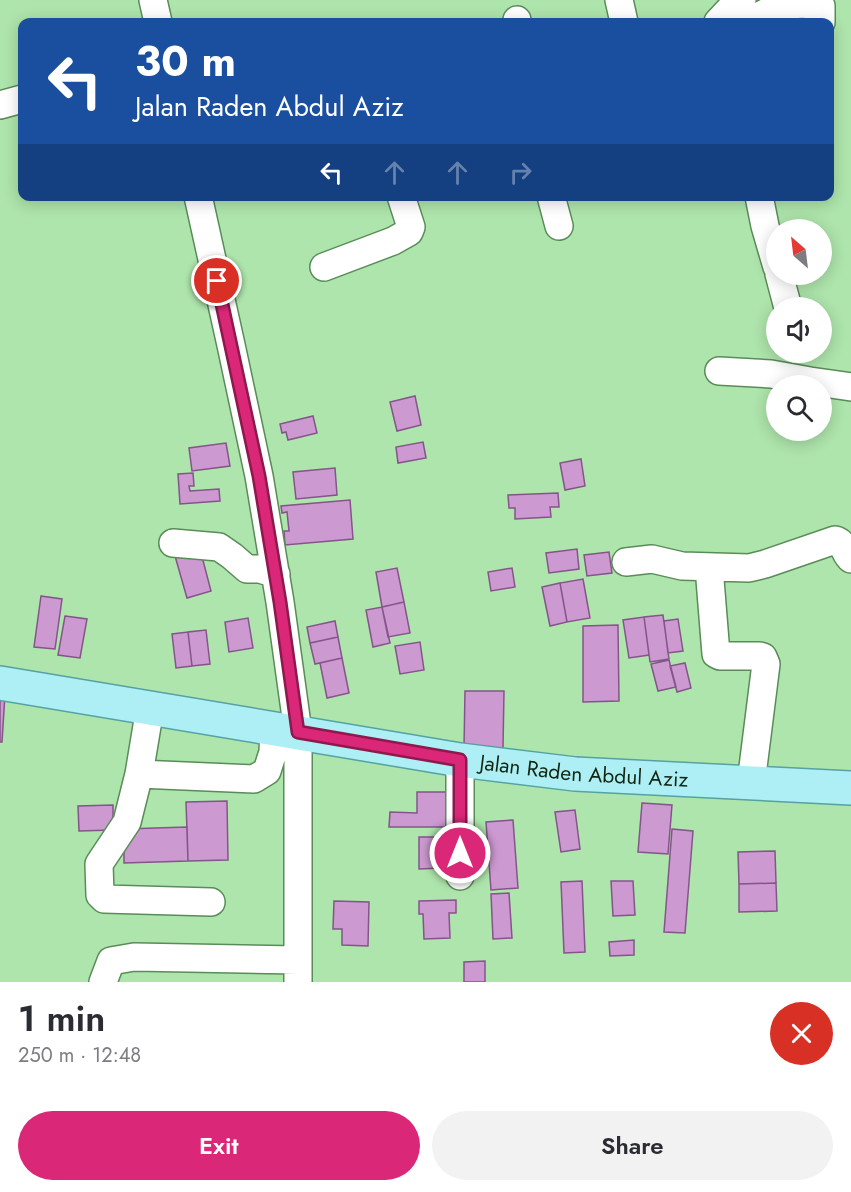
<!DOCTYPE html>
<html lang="en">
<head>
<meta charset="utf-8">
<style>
	:root { --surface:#fff; --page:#f2f2f3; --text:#2b2b33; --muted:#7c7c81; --accent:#db2777 }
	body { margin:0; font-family:Jost,sans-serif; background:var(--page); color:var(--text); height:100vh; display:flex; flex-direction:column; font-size:22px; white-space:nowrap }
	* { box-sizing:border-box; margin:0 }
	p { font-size:20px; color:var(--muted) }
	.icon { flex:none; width:33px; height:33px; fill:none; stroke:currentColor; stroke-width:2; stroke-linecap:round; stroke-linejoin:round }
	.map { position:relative; height:982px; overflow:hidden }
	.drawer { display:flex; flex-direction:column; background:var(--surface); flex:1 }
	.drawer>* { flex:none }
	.banner { position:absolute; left:18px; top:18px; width:816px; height:183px; border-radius:12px; box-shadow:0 3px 15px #0003; background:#1a4fa0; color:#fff; overflow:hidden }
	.needle { width:39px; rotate:332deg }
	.controls { position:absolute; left:766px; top:219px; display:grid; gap:12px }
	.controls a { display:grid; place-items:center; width:66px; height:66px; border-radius:50%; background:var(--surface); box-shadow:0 3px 15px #0003; font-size:30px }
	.pin { position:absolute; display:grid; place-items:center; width:51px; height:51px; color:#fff; margin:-26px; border:3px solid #fff; border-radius:50%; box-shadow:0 2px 6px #0007 }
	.me { position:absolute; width:66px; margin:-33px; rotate:0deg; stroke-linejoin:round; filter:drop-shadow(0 0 4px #0008) }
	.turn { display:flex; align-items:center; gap:21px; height:126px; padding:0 18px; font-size:27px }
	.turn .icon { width:78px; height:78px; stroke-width:2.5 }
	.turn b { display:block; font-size:42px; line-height:51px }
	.lanes { display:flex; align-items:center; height:57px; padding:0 18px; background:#0003; justify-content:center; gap:30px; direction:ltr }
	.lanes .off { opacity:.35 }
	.round { display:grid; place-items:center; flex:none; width:63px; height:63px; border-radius:32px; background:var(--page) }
	.head { display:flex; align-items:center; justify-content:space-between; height:102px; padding:0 18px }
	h1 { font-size:36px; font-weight:600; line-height:45px }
	.cta { display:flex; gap:12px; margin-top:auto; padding:12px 18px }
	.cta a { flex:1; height:69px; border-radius:36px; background:var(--accent); color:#fff; font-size:24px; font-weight:600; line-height:69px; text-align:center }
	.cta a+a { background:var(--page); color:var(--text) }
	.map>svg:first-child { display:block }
</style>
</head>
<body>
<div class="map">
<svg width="851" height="982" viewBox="0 0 851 982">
	<rect width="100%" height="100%" fill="#aee5ac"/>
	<path fill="#cc99d0" stroke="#845589" stroke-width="1.5" d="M415 396 421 425 397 431 390 402Z
		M313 416 317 433 288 440 286 432 282 433 280 424Z
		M423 442 426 458 398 463 396 447Z
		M226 443 230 466 192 471 189 448Z
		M581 459 585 486 565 490 560 463Z
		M335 468 337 495 296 499 293 472Z
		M193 473 194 486H189L190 491 219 489 220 501 180 504 178 474Z
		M558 493 559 507H550L551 517 515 519V508H509L508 495Z
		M350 500 353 539 285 545 284 531H289L287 512 282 513 281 506Z
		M200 549 211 591 187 598 175 556Z
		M577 549 579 569 549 573 546 553Z
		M609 552 612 573 587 576 584 555Z
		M397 568 404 602 382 607 376 572Z
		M512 568 515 587 491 591 488 572Z
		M583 579 590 618 567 622 560 583Z
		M560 583 567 622 550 626 542 587Z
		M41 596 62 599 55 649 34 647Z
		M404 602 410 633 388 637 382 607Z
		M382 607 390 643 373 647 366 610Z
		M663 615 669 659 650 662 644 617Z
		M65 616 87 619 80 658 58 655Z
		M644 617 649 655 629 658 623 620Z
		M248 618 253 648 229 652 225 622Z
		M678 619 683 651 668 653 664 621Z
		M335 621 338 637 310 643 307 627Z
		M618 625 619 701 583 702V626Z
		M206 630 210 664 192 666 188 632Z
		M188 632 192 666 176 668 172 634Z
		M338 637 342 658 315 664 310 643Z
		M420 642 424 670 400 674 395 646Z
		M342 658 349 693 327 698 320 663Z
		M669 660 676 687 658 691 651 664Z
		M685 663 691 688 677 692 670 666Z
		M465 691H504L503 748 464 747Z
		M0 694H5L2 742H0Z
		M417 792H446V827H389L390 812 417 813Z
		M227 801 228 860 188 861 186 802Z
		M642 803 672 805 668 854 638 852Z
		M113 805V830L79 831 78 806Z
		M575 810 580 849 561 852 555 812Z
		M513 820 518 888 491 890 486 822Z
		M187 827 188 861 124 863V829Z
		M672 829 693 831 685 933 664 932Z
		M419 837H435V843L442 842V868L419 869Z
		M775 851 776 883 739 884 738 852Z
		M582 881 585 952 564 953 561 882Z
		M611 881H633L635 915 613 916Z
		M776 883 777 911 739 912V884Z
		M509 893 512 938 493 939 491 894Z
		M456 900V913H449L450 938 424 939 423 914H419V901Z
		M334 901 369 902 368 946 342 945V929H333Z
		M634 940V955L610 956 609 942Z
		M485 961V982H464V962Z"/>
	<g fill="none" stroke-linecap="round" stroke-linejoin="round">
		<defs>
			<path id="minor" d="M153 0 158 22
				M619 0 624 22
				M517 22V20
				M718 22 731 8 742 0
				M750 22C772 6 794 1 821 6V22
				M0 105 22 99
				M198 196 231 345 259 476 280 602 298 732V982
				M551 196 559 226
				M759 196 765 226 777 267
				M324 267 393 241 409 232 411 227 401 196
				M779 274 788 308
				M719 371 771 374 810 381 851 387
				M173 543 219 547 232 556 247 569H260L276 574
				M626 562 652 559 682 566 749 568 765 564 835 540C845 542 844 554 851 559
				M709 567 716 654 720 656H760L763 657 766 664 751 783
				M150 708 139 774 254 779 267 771 273 752 274 728
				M139 774 127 822 99 864 100 895 104 899 211 902
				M460 876V760
				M103 982 111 961 134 957 298 960"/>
			<g id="major">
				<path id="s1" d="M0 683 460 760 575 774 851 788"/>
			</g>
		</defs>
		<use href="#minor" stroke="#598c58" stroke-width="30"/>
		<use href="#major" stroke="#54a2a2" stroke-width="36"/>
		<use href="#minor" stroke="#fff" stroke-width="27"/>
		<use href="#major" stroke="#aeeff6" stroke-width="33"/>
	</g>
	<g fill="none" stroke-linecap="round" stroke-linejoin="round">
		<defs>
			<path id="route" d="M217 281 259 476 280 602 298 732 460 760V853"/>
		</defs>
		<use href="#route" stroke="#8e194d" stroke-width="15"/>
		<use href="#route" stroke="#db2777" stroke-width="10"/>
	</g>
	<g text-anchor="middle" stroke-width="5" stroke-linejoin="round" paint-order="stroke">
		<g font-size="21" fill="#112611" stroke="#aee5ac">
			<text dy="7" stroke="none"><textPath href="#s1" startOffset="591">Jalan Raden Abdul Aziz</textPath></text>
		</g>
	</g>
</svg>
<div class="controls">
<a><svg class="needle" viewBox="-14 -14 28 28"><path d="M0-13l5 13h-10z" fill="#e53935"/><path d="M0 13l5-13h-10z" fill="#7c7c81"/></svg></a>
<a><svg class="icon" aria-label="sound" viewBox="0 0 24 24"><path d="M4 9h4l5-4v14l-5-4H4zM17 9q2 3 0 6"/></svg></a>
<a><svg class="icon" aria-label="search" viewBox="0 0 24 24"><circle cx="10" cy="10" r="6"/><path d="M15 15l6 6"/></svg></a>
</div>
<div class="pin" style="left:217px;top:281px;background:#d93025"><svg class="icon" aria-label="arrive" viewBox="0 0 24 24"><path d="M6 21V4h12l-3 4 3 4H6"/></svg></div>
<svg class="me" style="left:460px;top:853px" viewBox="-20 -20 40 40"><circle r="17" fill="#db2777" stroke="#fff" stroke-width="3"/><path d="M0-11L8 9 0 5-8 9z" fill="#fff"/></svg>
<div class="banner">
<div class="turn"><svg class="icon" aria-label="left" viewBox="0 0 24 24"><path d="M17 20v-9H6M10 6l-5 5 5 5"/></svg><div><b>30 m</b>Jalan Raden Abdul Aziz</div></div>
<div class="lanes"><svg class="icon" aria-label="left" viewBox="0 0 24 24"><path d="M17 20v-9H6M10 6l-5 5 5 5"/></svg><svg class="icon off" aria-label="ahead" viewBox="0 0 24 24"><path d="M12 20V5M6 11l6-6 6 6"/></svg><svg class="icon off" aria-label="ahead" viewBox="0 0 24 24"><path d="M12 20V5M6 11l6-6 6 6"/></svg><svg class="icon off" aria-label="right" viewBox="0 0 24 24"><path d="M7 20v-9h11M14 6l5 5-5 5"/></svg></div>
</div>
</div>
<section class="drawer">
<div class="head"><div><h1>1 min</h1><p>250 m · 12:48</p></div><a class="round" style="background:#d93025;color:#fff"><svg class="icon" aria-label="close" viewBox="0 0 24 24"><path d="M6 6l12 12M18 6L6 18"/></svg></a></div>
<div class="cta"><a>Exit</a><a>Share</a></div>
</section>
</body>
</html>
